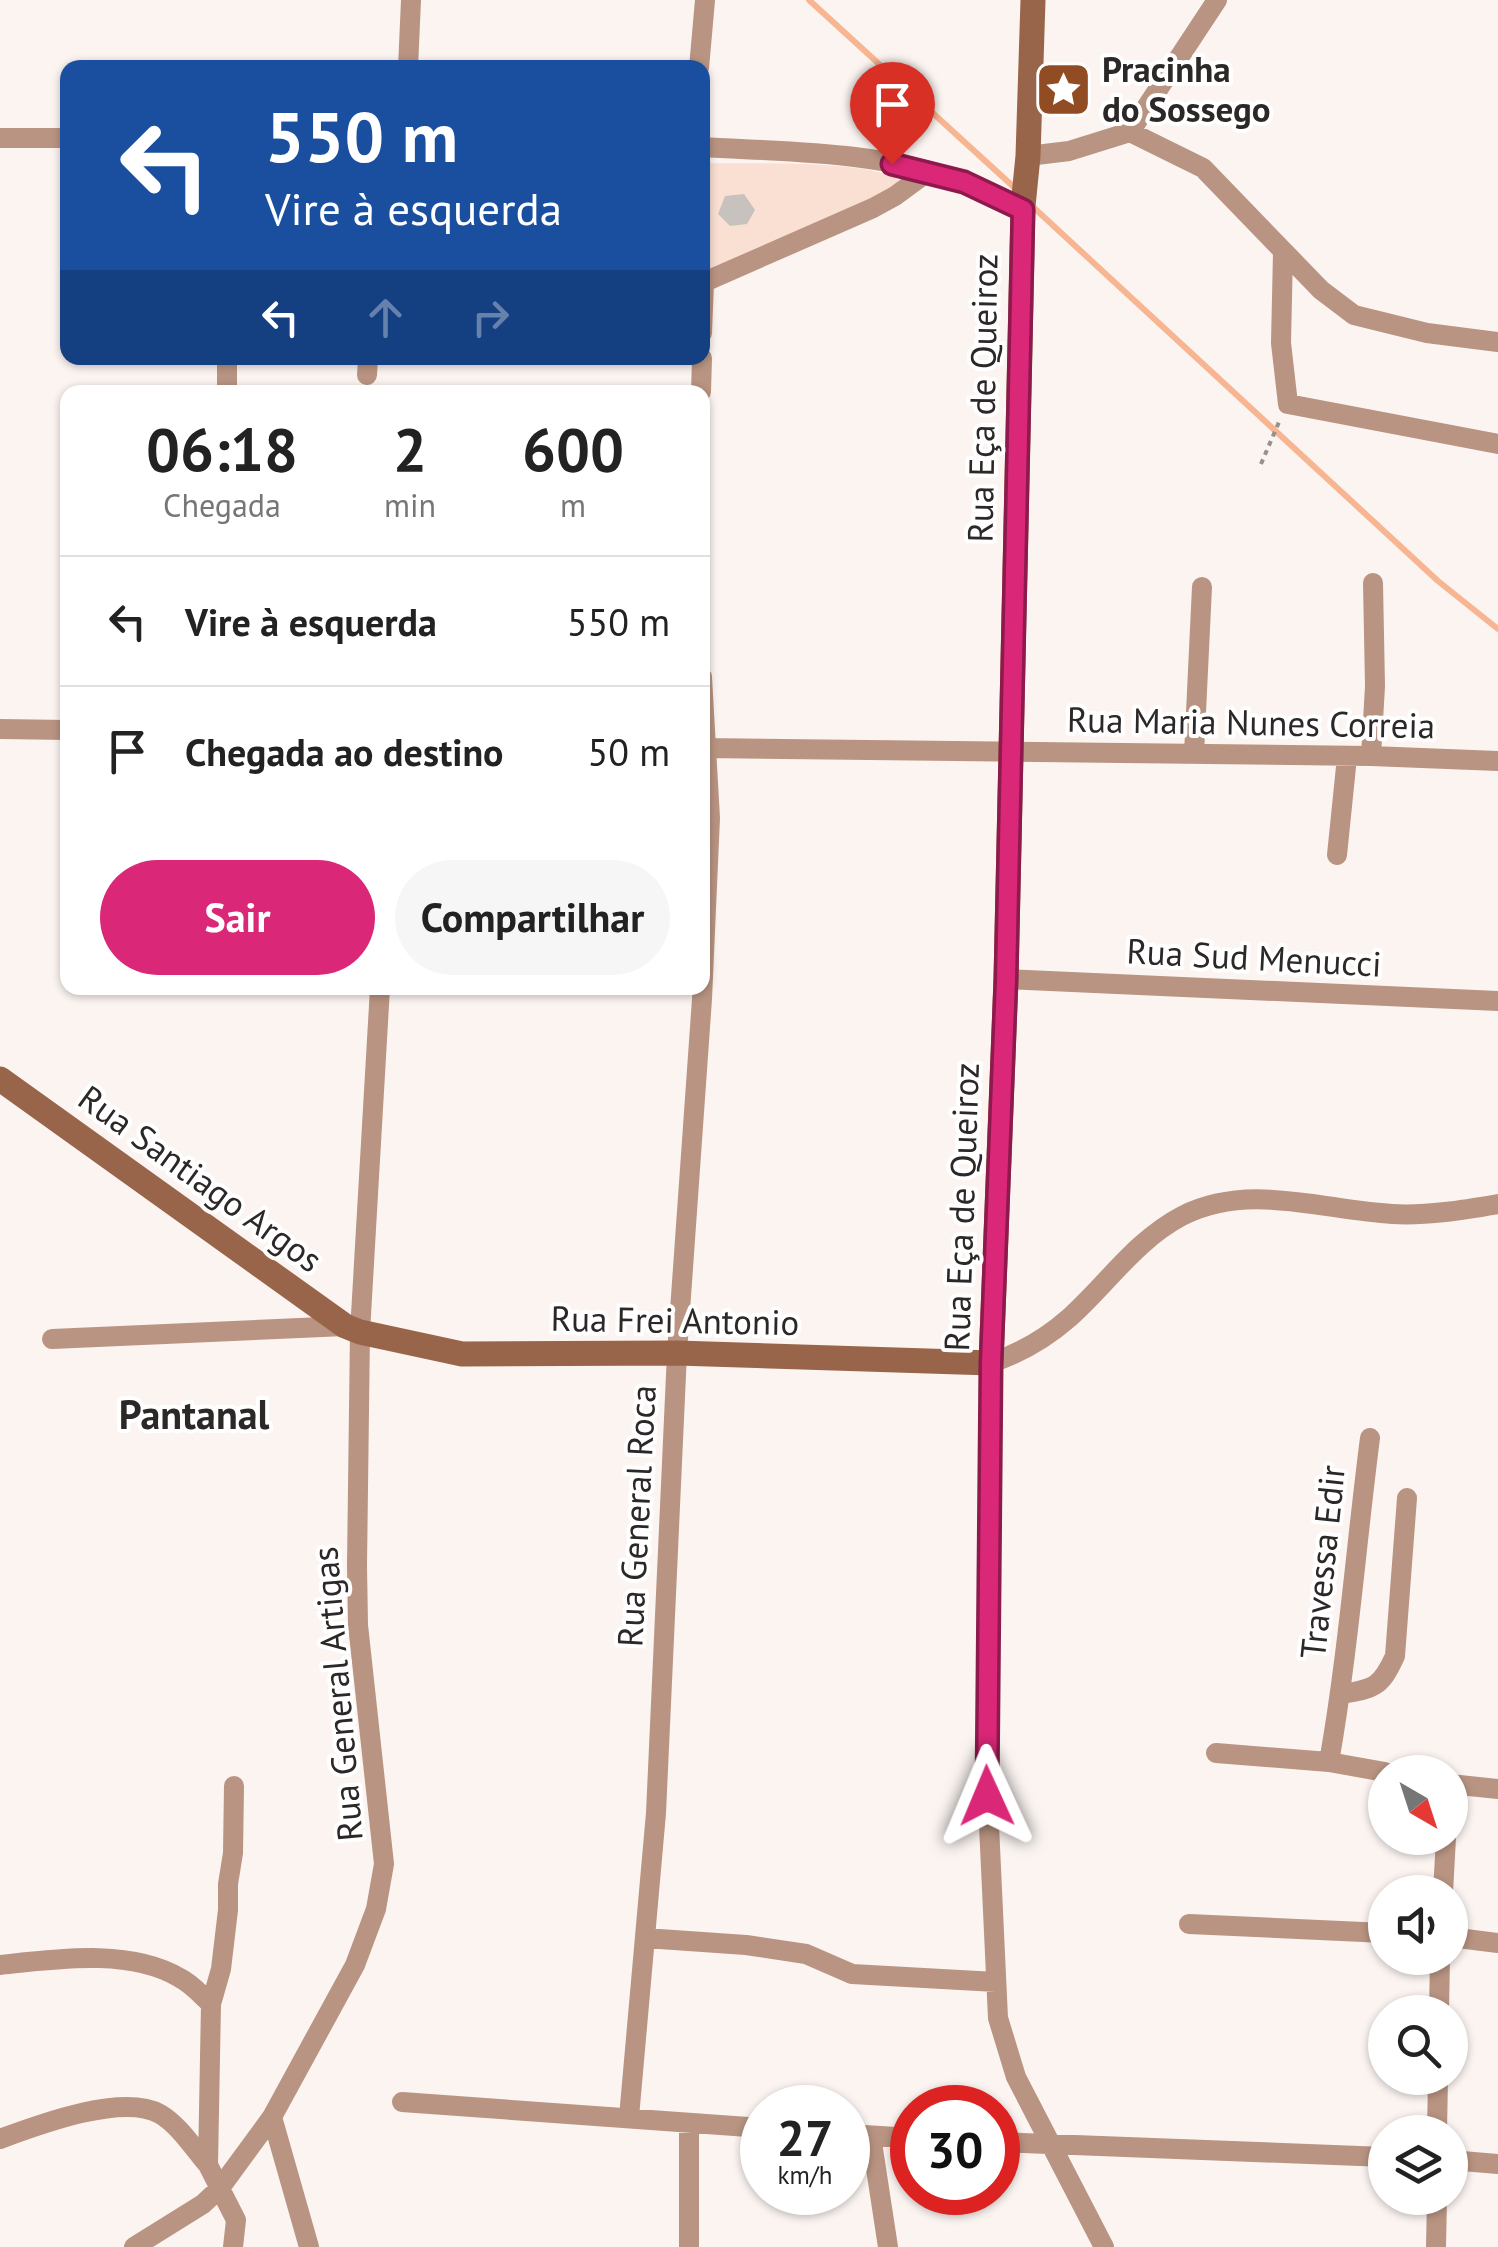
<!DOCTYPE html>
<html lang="pt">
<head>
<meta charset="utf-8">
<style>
	:root { --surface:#fff; --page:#f6f6f6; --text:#222; --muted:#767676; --line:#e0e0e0; --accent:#db2777 }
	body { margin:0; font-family:"PT Sans",sans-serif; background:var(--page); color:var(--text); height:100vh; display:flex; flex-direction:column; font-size:38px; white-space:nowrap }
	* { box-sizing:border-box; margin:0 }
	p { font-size:32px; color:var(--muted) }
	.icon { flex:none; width:55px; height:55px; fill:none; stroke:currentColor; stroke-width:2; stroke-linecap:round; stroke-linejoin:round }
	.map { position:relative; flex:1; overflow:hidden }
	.details { position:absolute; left:60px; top:385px; width:650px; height:610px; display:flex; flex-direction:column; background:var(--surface); border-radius:20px; box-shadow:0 2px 8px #0004 }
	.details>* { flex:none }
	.top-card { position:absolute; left:60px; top:60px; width:650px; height:305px; border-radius:20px; box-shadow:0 2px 8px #0004; background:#1a4fa0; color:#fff; overflow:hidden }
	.needle { width:65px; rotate:141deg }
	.buttons { position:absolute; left:1368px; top:1755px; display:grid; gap:20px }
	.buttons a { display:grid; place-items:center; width:100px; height:100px; border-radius:50%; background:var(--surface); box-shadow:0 2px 8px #0004; font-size:50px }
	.speed { position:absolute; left:740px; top:2085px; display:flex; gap:20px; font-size:50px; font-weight:700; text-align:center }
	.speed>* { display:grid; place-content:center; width:130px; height:130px; border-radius:50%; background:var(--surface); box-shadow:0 2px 8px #0004; line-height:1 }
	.speed small { font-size:25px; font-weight:400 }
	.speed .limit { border:15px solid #d22; background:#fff; color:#111 }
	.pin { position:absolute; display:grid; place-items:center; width:85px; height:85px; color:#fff; margin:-102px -42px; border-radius:50% 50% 50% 0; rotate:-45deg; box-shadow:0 0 10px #0007 }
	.pin .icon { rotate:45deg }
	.me { position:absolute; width:110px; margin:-55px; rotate:359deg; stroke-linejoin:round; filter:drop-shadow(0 0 8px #0008) }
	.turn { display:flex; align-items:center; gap:35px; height:210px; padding:0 40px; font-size:45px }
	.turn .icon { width:130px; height:130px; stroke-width:2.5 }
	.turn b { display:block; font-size:70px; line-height:85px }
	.lanes { display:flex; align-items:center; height:95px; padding:0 40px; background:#0003; justify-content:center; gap:50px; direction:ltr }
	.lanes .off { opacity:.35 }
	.eta { display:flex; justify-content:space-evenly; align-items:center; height:170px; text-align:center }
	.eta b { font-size:60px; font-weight:700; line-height:70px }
	.primary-button { display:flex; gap:20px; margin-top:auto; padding:20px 40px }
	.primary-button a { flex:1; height:115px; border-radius:60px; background:var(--accent); color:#fff; font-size:40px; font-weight:700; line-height:115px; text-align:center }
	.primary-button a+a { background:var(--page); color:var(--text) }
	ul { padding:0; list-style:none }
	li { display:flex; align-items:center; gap:30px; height:130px; padding:0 40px; border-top:2px solid var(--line) }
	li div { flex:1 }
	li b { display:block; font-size:38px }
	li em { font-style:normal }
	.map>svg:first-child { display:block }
</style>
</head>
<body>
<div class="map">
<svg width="1498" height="2247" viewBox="0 0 1498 2247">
	<rect width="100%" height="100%" fill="#fbf4f1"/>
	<path fill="#f9e0d3" d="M703 163C742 164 874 159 900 181L896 190 703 276Z"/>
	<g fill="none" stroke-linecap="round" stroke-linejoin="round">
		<path stroke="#f8b592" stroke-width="6" d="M809 0 1017 190
			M1032 206 1438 581 1498 629"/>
	</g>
	<path fill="#c8c2bf" d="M744 194 755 210 747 224 730 226 718 214 725 196Z"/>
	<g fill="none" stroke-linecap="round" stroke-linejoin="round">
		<path stroke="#96918e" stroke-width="4" stroke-dasharray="5 5" stroke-linecap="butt" d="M1261 464 1279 422"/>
		<path stroke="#b99482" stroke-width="20" d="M408 68 411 0
			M699 68 705 0
			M1130 132 1217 0
			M0 138H68
			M702 147C788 152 879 151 961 181 982 188 1003 200 1023 210
			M1028 156 1069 151 1130 132 1203 168 1321 290 1354 315 1427 333 1498 342
			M1283 252 1281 343 1288 404 1498 444
			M702 283 873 208 895 196 929 171
			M702 333 704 282
			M367 375 368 358
			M227 392V358
			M701 392 702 358
			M0 729 68 730
			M702 748 1371 756 1498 761
			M1194 754 1202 587
			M1371 756 1375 686 1373 583
			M1337 855 1347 757
			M1006 979 1498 1001
			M52 1339 345 1326
			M1341 1694C1374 1689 1381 1687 1395 1656L1407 1498
			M1216 1753 1329 1762 1385 1772
			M1329 1762C1348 1655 1356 1546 1370 1438
			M1450 1784 1498 1789
			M1443 1892 1446 1838
			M1189 1924 1385 1933
			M1450 1937 1498 1943
			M645 1938 746 1945 806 1954 852 1974 996 1982
			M0 1965C56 1959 130 1948 180 1978 192 1984 201 1995 211 2004
			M1439 2012 1440 1958
			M402 2102 762 2128
			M272 2117 309 2247
			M629 2117 656 1813 677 1353 702 999 710 818 702 677
			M689 2123V2247
			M1437 2132 1438 2078
			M848 2134 912 2138
			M871 2136 888 2247
			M0 2139C38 2125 122 2093 160 2114 179 2125 194 2149 208 2165
			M998 2142 1385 2157
			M1450 2160 1498 2164
			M134 2247 203 2204 220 2188 272 2117 355 1965 376 1909 384 1864 358 1625 357 1566 360 1332 380 988
			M233 2247 236 2220 208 2165 211 2004 221 1969 228 1910V1884L233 1853 234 1786
			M1104 2247 1016 2077 998 2018 986 1761 991 1363C1021 1353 1045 1339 1069 1318 1107 1284 1136 1240 1182 1216 1249 1182 1322 1210 1392 1214 1427 1216 1463 1210 1498 1204
			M1436 2247 1437 2198"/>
		<path stroke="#98654a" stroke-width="25" d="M0 1079 345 1326 360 1332 462 1354 677 1353 991 1363 1006 979 1023 206 1028 156 1033 0"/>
	</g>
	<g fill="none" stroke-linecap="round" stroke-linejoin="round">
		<defs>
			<path id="route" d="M892 164 964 182 1023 210 1006 980 991 1363 987 1796"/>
		</defs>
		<use href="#route" stroke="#8e194d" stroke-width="25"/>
		<use href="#route" stroke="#db2777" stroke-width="18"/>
	</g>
	<defs>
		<symbol id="sight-square" viewBox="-11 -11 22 22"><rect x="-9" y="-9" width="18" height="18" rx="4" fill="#924c24" stroke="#fff"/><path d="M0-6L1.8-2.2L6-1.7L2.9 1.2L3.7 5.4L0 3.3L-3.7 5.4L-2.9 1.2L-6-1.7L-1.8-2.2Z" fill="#fff"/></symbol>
	</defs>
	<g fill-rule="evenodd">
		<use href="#sight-square" x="1032" y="58" width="63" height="63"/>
	</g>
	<g text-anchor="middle" stroke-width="8" stroke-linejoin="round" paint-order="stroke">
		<g font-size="35" font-weight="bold" fill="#2b2827" stroke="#fff" text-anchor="start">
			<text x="1102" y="82">Pracinha<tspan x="1102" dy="40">do Sossego</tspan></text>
		</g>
		<g font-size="35" fill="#2b2827" stroke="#fff">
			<text transform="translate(983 398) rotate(-89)" y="12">Rua Eça de Queiroz</text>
			<text transform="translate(1251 723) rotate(1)" y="12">Rua Maria Nunes Correia</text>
			<text transform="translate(1254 958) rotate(3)" y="12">Rua Sud Menucci</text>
			<text transform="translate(200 1179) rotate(36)" y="12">Rua Santiago Argos</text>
			<text transform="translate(962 1207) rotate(-88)" y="12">Rua Eça de Queiroz</text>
			<text transform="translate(675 1321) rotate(1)" y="12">Rua Frei Antonio</text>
			<text transform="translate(637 1516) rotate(-87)" y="12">Rua General Roca</text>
			<text transform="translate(1323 1562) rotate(-84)" y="12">Travessa Edir</text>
			<text transform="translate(338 1694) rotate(-95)" y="12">Rua General Artigas</text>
		</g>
		<g font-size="40" font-weight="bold" fill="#2b2827" stroke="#fff">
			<text x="194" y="1429">Pantanal</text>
		</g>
	</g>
</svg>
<div class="buttons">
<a><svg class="needle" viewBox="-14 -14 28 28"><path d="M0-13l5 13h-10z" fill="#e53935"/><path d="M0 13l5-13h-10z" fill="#767676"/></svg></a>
<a><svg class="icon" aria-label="sound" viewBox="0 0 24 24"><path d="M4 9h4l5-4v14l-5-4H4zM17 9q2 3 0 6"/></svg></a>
<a><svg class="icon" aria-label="search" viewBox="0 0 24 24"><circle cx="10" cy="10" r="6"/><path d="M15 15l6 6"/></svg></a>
<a><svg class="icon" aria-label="layers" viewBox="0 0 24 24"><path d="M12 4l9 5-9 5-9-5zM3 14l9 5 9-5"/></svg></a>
</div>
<div class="speed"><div>27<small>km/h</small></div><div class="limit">30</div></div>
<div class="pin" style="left:892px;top:164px;background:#d93025"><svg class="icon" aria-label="arrive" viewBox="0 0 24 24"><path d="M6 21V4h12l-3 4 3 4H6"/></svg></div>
<svg class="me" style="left:987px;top:1796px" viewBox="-20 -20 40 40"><path d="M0-17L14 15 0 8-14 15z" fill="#db2777" stroke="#fff" stroke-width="4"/></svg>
<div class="top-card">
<div class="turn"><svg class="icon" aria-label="left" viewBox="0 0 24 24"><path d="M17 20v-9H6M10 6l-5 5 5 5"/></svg><div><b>550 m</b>Vire à esquerda</div></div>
<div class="lanes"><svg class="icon" aria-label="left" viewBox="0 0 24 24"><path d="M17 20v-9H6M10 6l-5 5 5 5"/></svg><svg class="icon off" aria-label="ahead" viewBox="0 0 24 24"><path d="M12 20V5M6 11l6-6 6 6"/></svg><svg class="icon off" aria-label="right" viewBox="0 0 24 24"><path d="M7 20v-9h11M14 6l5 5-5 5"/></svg></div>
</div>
<section class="details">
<div class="eta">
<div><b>06:18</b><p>Chegada</p></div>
<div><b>2</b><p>min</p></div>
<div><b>600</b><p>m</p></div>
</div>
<ul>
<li><svg class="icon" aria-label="left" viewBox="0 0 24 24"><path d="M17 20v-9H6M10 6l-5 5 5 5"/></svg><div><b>Vire à esquerda</b></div><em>550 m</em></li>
<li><svg class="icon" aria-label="arrive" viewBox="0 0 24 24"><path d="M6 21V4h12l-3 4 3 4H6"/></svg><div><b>Chegada ao destino</b></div><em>50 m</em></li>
</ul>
<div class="primary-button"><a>Sair</a><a>Compartilhar</a></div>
</section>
</div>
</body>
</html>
